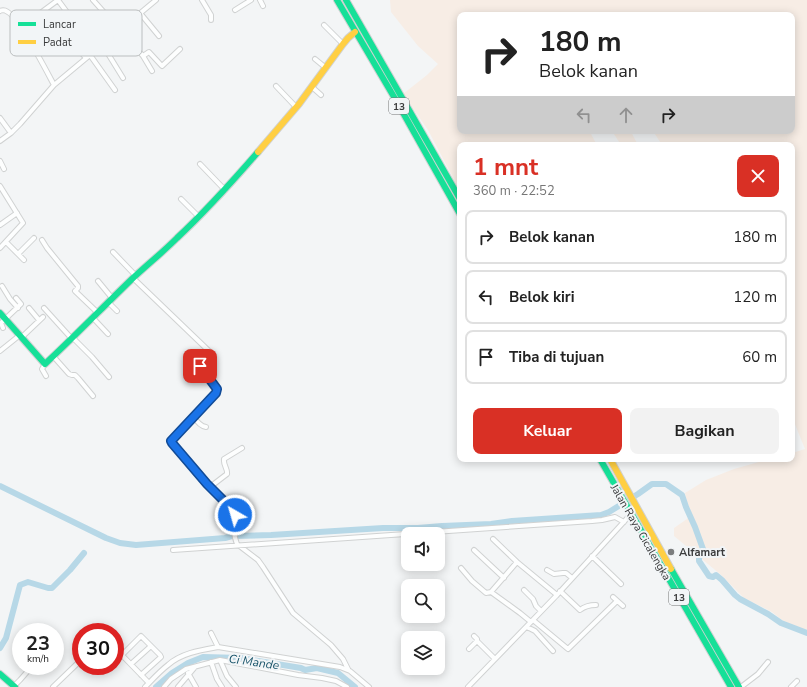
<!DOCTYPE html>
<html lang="id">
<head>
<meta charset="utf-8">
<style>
	:root { --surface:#fff; --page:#f2f2f2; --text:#222; --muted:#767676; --line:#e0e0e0; --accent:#d93025 }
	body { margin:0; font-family:"Nunito Sans",sans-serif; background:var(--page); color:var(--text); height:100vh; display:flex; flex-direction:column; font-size:15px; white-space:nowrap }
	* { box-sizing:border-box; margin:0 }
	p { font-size:13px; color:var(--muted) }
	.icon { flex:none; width:22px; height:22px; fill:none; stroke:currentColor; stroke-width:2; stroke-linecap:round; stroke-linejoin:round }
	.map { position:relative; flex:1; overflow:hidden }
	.details { position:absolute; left:457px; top:142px; width:338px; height:320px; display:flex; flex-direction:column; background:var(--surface); border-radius:8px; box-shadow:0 2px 10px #0003 }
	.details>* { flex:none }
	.hud { position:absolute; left:457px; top:12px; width:338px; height:122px; border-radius:8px; box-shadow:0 2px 10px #0003; background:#fff; color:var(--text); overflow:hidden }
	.tools { position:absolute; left:401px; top:527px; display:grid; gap:8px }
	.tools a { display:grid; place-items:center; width:44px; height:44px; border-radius:8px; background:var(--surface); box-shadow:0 2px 10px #0003; font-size:20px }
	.speed { position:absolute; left:12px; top:623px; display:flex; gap:8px; font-size:20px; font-weight:700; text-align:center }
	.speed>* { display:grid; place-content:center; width:52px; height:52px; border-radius:50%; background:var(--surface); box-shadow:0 2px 10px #0003; line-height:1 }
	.speed small { font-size:10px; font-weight:400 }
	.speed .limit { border:6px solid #d22; background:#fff; color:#111 }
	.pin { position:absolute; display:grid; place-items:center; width:34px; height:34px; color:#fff; margin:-17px; border-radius:8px; box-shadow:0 2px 6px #0006 }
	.me { position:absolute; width:44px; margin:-22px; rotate:322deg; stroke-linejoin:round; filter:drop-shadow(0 0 3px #0008) }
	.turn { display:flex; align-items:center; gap:14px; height:84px; padding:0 16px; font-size:18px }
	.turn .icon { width:52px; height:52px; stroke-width:2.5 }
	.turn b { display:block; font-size:28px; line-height:34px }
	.lanes { display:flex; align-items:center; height:38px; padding:0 16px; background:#0003; justify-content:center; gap:20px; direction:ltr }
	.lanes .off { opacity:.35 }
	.round { display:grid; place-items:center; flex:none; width:42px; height:42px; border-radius:8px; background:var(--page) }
	.head { display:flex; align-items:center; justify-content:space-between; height:68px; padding:0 16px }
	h1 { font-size:24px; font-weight:700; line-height:30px; color:var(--accent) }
	.cta { display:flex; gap:8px; margin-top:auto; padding:8px 16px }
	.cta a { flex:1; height:46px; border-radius:8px; background:var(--accent); color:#fff; font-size:16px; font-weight:700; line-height:46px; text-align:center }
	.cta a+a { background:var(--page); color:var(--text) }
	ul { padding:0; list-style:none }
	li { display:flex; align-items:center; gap:12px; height:54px; margin:0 8px 6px; padding:0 8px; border:2px solid var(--line); border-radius:8px }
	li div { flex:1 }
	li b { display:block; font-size:15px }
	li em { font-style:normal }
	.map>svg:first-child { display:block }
</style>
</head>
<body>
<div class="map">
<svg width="807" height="687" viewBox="0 0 807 687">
	<rect width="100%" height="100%" fill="#f3f5f6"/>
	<path fill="#f7ede5" d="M390 0H807V630L792 625 782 620 772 612 744 598 720 574 674 536V528L687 519 691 512 687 502 685 493 706 480 734 469 769 459H792V453L805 449 792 417V145H662L653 131H792V15H460V131H593L591 134 597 145H460V191L428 130 403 94 427 75 438 64 418 46 391 12Z
		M612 131H633L631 132 637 143 635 145H630L628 142 624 145H621Z"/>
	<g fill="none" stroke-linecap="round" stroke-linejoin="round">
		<path stroke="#b7d8e7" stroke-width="6" d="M0 486 106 538 120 543 136 545 225 538 232 536 271 535 383 528H418L442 526 491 524 512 521 601 515 609 512 638 494 652 484H666L682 495 686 507 695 527 703 549 699 558V561L709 576 713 577 716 575 722 580 735 595 740 599 768 614 781 623 807 633
			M0 648 6 638 20 585 28 582 48 588H52L70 570 84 553
			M156 687 172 673 188 663 203 657 241 658 301 668 305 670 317 668 338 673 355 687"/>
		<defs>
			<path id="street" d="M58 0 72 19 73 20 77 17H78L100 46
				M93 0 143 56 152 71
				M202 0 211 15V20
				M260 0 263 6
				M235 10 251 0
				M0 11C1 10 5 10 6 11 18 15 47 72 54 85
				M140 13 159 36
				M324 25 343 44
				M20 26 35 17 58 0
				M63 31 75 46 86 58
				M102 44 123 78
				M90 55 115 90
				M143 56 149 52 162 66 180 49
				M315 59 326 68
				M276 86 296 107
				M312 87 321 95
				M0 118 11 133
				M0 141 11 133 20 124 54 85 156 0
				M0 161 4 169
				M200 164 225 190
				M0 186 23 223 0 248
				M181 199 199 217
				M0 225 17 213
				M42 240 47 248 78 286V288L75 291 98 313
				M6 242 24 260
				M113 252 136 276
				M18 254 34 238
				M133 278 209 351V355L200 366 217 389 216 393 179 433 172 439V443L207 484 223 500 235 515C234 525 233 535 237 544L258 560 263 567 293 613 331 645 343 659 348 669
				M98 281 112 298
				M2 286 10 299 18 308
				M108 302 117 311
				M29 308 39 320
				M44 308 72 339
				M93 318 108 334
				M3 328 1 323 21 304 16 298
				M22 337 43 317
				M73 338 92 357 109 377
				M0 351 20 335
				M53 356 69 374 72 375H75L78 378 93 396
				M45 364 42 369 46 376
				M189 377 200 366
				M194 417C197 422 200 426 206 427
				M210 487 227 474C228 469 223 465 224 459L242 448
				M493 539 517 562 557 595
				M173 550 592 521 602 520 615 517 624 522
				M474 550 504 578
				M592 556 621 584
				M461 568 472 581 486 593 491 592 520 613 531 622
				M547 570 554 574 563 573H566L572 578
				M524 590 533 599 536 606 541 611
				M560 591 580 610C585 606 590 605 596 605
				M491 592 517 562
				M613 597 623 606
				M533 620 568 649 617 601
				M526 627 531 629 535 631 553 651
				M211 633 218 647
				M474 636 477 639V641L494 658
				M115 648 149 683
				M469 649 477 641
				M122 655 141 636 160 655 161 657 141 675
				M220 660 227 676 236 687
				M211 662 217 679 222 687
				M131 664 151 646
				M188 673 196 687
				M13 687 20 680 27 672
				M53 687 81 660
				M145 687C152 680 160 671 168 665 181 653 201 650 218 647L340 667 350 671 369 687
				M164 687 171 679 186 669 201 665 220 660 298 675 322 678 336 681 347 687
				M178 687 195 667
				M468 687 557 595 631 514
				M741 687 758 674 768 662
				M791 687 797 681"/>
			<path id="fast" d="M337 0 397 102 460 214
				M346 0 460 199
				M0 313 45 364C75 336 103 307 132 279 147 265 163 252 177 238 206 211 232 182 258 152
				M600 459 731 687
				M671 569 739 687
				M0 674 15 687"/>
			<path id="slow" d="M258 152 299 104 343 44 348 38 355 32
				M610 459 671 569"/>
		</defs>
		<use href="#street" stroke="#d0d2d2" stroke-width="6"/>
		<use href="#fast" stroke="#d0d2d2" stroke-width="8"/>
		<use href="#slow" stroke="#d0d2d2" stroke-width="8"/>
		<use href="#street" stroke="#fdfefe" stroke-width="4"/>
		<use href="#fast" stroke="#16e098" stroke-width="6"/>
		<use href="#slow" stroke="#ffcf43" stroke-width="6"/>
	</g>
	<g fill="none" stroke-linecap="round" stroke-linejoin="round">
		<defs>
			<path id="route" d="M200 366 217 389 216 393 171 441 172 443 207 484 223 500 235 515"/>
		</defs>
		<use href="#route" stroke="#114b97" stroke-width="10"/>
		<use href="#route" stroke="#1a73e8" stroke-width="7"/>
	</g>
	<circle fill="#7b7d7e" stroke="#f2f5f7" stroke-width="1.5" cx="671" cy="552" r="4"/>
	<g text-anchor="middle" stroke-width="4" stroke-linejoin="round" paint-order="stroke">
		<g fill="#f2f5f7" stroke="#727475" stroke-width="1">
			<rect x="389" y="98" width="20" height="16" rx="3"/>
			<rect x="669" y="589" width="20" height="16" rx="3"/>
		</g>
		<g font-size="10" font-weight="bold" fill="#3b3c3d">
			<text x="399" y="110">13</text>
			<text x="679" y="601">13</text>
		</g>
		<g font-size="11" fill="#3b3c3d" stroke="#f2f5f7">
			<text transform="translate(641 532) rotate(60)" y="4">Jalan Raya Cicalengka</text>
		</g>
		<g font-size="11" font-weight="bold" fill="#3b3c3d" stroke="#f2f5f7" text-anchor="start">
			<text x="679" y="556">Alfamart</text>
		</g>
		<g font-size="12" font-style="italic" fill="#165268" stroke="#f2f5f7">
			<text transform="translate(254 662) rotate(8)" y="4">Ci Mande</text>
		</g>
	</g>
	<rect x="10" y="10" width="132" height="46" rx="6" fill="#f2f5f7" stroke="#bbbebf" stroke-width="1"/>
	<rect x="18" y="22" width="18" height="4" fill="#16e098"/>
	<rect x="18" y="40" width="18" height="4" fill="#ffcf43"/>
	<g font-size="11" fill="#3b3c3d">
		<text x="43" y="28">Lancar</text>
		<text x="43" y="46">Padat</text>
	</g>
</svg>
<div class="tools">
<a><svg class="icon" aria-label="sound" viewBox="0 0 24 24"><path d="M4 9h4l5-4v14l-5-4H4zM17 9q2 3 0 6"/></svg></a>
<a><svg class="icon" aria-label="search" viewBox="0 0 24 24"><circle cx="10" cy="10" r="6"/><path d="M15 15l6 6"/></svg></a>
<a><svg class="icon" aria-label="layers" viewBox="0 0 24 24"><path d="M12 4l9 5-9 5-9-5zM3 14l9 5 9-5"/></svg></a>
</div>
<div class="speed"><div>23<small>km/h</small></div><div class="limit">30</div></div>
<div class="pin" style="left:200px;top:366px;background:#d93025"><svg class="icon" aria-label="arrive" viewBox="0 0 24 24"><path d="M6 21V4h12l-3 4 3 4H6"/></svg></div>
<svg class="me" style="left:235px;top:515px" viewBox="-20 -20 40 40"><circle r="17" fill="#1a73e8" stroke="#fff" stroke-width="3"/><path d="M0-11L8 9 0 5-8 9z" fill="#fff"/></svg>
<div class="hud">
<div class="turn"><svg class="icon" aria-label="right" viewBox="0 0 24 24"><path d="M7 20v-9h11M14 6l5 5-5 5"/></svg><div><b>180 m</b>Belok kanan</div></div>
<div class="lanes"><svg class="icon off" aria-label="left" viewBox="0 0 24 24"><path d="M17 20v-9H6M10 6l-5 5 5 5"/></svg><svg class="icon off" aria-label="ahead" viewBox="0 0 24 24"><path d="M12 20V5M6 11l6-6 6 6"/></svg><svg class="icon" aria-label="right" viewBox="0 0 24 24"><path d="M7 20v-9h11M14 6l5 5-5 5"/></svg></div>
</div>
<section class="details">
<div class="head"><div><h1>1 mnt</h1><p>360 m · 22:52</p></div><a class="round" style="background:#d93025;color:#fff"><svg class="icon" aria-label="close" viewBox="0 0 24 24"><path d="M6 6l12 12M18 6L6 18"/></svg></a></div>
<ul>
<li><svg class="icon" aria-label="right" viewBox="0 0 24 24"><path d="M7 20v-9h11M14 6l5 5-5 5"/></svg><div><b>Belok kanan</b></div><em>180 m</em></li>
<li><svg class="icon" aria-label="left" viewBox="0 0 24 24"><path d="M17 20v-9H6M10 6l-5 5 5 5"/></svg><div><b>Belok kiri</b></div><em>120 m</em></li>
<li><svg class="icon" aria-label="arrive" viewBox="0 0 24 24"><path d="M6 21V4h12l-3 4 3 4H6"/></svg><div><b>Tiba di tujuan</b></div><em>60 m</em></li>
</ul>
<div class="cta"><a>Keluar</a><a>Bagikan</a></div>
</section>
</div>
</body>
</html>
